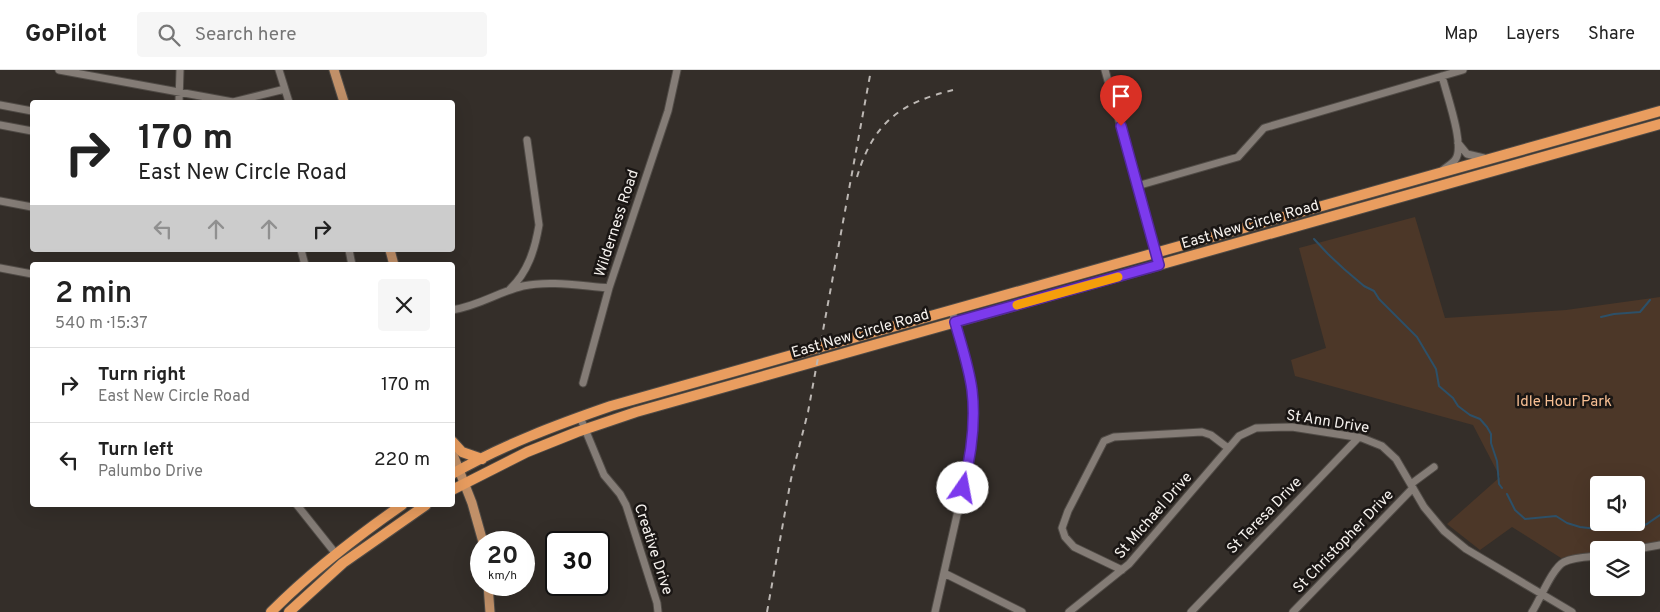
<!DOCTYPE html>
<html lang="en">
<head>
<meta charset="utf-8">
<style>
	:root { --surface:#fff; --page:#f6f6f6; --text:#222; --muted:#767676; --line:#e0e0e0 }
	body { margin:0; font-family:Overpass,sans-serif; background:var(--page); color:var(--text); height:100vh; display:flex; flex-direction:column; font-size:19px; white-space:nowrap }
	* { box-sizing:border-box; margin:0 }
	p { font-size:16px; color:var(--muted) }
	.icon { flex:none; width:28px; height:28px; fill:none; stroke:currentColor; stroke-width:2; stroke-linecap:round; stroke-linejoin:round }
	.map { position:relative; flex:1; overflow:hidden }
	.panel { position:absolute; left:30px; top:192px; width:425px; height:245px; display:flex; flex-direction:column; background:var(--surface); border-radius:5px; box-shadow:0 5px 20px #0002 }
	.panel>* { flex:none }
	.top-card { position:absolute; left:30px; top:30px; width:425px; height:152px; border-radius:5px; box-shadow:0 5px 20px #0002; background:#fff; color:var(--text); overflow:hidden }
	.buttons { position:absolute; left:1590px; top:406px; display:grid; gap:10px }
	.buttons a { display:grid; place-items:center; width:55px; height:55px; border-radius:5px; background:var(--surface); box-shadow:0 5px 20px #0002; font-size:25px }
	.speed { position:absolute; left:470px; top:461px; display:flex; gap:10px; font-size:25px; font-weight:700; text-align:center }
	.speed>* { display:grid; place-content:center; width:65px; height:65px; border-radius:50%; background:var(--surface); box-shadow:0 5px 20px #0002; line-height:1 }
	.speed small { font-size:12px; font-weight:400 }
	.speed .limit { border:2px solid #111; border-radius:8px; background:#fff; color:#111 }
	.pin { position:absolute; display:grid; place-items:center; width:42px; height:42px; color:#fff; margin:-51px -21px; border-radius:50% 50% 50% 0; rotate:-45deg; box-shadow:0 0 5px #0007 }
	.pin .icon { rotate:45deg }
	.me { position:absolute; width:55px; margin:-28px; rotate:12deg; stroke-linejoin:round; filter:drop-shadow(0 0 4px #0008) }
	.turn { display:flex; align-items:center; gap:18px; height:105px; padding:0 25px; font-size:22px }
	.turn .icon { width:65px; height:65px; stroke-width:2.5 }
	.turn b { display:block; font-size:35px; line-height:42px }
	.lanes { display:flex; align-items:center; height:48px; padding:0 25px; background:#0003; justify-content:center; gap:25px; direction:ltr }
	.lanes .off { opacity:.35 }
	.round { display:grid; place-items:center; flex:none; width:52px; height:52px; border-radius:5px; background:var(--page) }
	.head { display:flex; align-items:center; justify-content:space-between; height:85px; padding:0 25px }
	h1 { font-size:30px; font-weight:600; line-height:38px }
	ul { padding:0; list-style:none }
	li { display:flex; align-items:center; gap:15px; height:75px; padding:0 25px; border-top:1px solid var(--line) }
	li div { flex:1 }
	li b { display:block; font-size:19px }
	li em { font-style:normal }
	header { display:flex; align-items:center; gap:30px; box-sizing:border-box; height:70px; padding:0 25px; background:var(--surface); border-bottom:1px solid var(--line) }
	header strong { font-size:24px }
	nav { display:flex; gap:28px; margin-inline-start:auto; font-size:18px }
	.search { width:350px; height:45px; background:var(--page); display:flex; align-items:center; gap:12px; box-sizing:border-box; padding:0 18px; border-radius:5px; color:var(--muted); font-size:19px }
	.map>svg:first-child { display:block }
</style>
</head>
<body>
<header>
<strong>GoPilot</strong>
<div class="search"><svg class="icon" aria-label="search" viewBox="0 0 24 24"><circle cx="10" cy="10" r="6"/><path d="M15 15l6 6"/></svg>Search here</div>
<nav><a>Map</a><a>Layers</a><a>Share</a></nav>
</header>
<div class="map">
<svg width="1660" height="542" viewBox="0 0 1660 542">
	<rect width="100%" height="100%" fill="#342e29"/>
	<path fill="#4c3728" fill-rule="evenodd" d="M1415 147 1445 248 1566 240 1660 227V472L1609 480H1599V482L1561 488 1512 457 1480 480 1447 454 1500 407 1473 355 1295 306 1291 290 1326 278 1299 178ZM1599 415H1636V452H1599Z"/>
	<g fill="none" stroke-linecap="round" stroke-linejoin="round">
		<path stroke="#2d5068" stroke-width="2" d="M1314 169 1328 184 1344 199 1364 216 1374 221 1379 229 1417 267 1436 299 1439 316 1453 328 1458 336 1470 345 1480 349 1487 357 1491 364V373L1497 391 1499 414 1502 418
			M1601 247 1614 244 1640 242 1650 230
			M1507 424 1515 440 1525 449 1556 446 1567 453 1580 457 1597 459 1610 458 1611 455C1618 457 1641 457 1647 454 1651 451 1655 448 1660 445"/>
		<defs>
			<path id="minor" d="M59 0 233 32 285 19
				M279 0 289 32
				M1105 0 1159 195
				M1442 6C1446 23 1466 77 1455 90 1452 94 1446 97 1443 100
				M179 32 180 0
				M0 35 32 41
				M0 55 32 61
				M1458 73 1467 84 1484 88
				M1137 116 1238 87 1264 58 1463 0
				M0 131 32 137
				M301 180 305 195
				M349 180 352 195
				M0 198 32 204
				M510 219C528 202 535 179 539 155L527 70
				M452 240C479 236 498 222 523 216 550 210 581 216 609 218
				M583 313 609 218 668 41 677 0
				M580 347 604 405 620 424 626 435 657 533 658 542
				M1411 414 1434 397
				M297 435 336 484
				M1632 480 1660 475
				M1122 500 1074 477 1065 467 1062 458 1068 441 1104 371 1114 367 1202 362 1211 365 1228 378
				M944 503 1022 542
				M935 542 967 401 973 359 972 320 952 240
				M1069 542 1129 494 1239 366 1256 358 1292 357 1362 368 1382 376 1396 389 1424 437 1444 461 1466 479 1572 542
				M1191 542 1358 368
				M1293 542 1413 418
				M1532 542C1540 530 1552 498 1564 492 1574 487 1588 487 1599 486"/>
			<path id="major" d="M334 0 344 32
				M390 180 394 195
				M452 382 472 433 483 472
				M488 515 490 542"/>
			<path id="highway" d="M452 371 462 382 482 389
				M452 404C503 375 556 355 611 336L1660 41
				M452 420 527 382 577 362 636 342 1660 54
				M271 542C311 502 356 467 402 435
				M289 542 343 493 426 435"/>
		</defs>
		<use href="#minor" stroke="#504b46" stroke-width="9"/>
		<use href="#major" stroke="#504b46" stroke-width="11"/>
		<use href="#highway" stroke="#504b46" stroke-width="12"/>
		<use href="#minor" stroke="#847c76" stroke-width="7"/>
		<use href="#major" stroke="#c19068" stroke-width="9"/>
		<use href="#highway" stroke="#e99d5f" stroke-width="10"/>
		<path stroke="#bcb7b3" stroke-width="2" stroke-dasharray="6 6" stroke-linecap="butt" d="M857 107C873 53 900 33 953 20
			M767 542 791 409 808 342 871 0"/>
	</g>
	<g fill="none" stroke-linecap="round" stroke-linejoin="round">
		<defs>
			<path id="route" d="M963 418C971 386 976 353 972 320 969 297 961 274 955 252L1159 195 1121 56"/>
		</defs>
		<use href="#route" stroke="#51269a" stroke-width="12"/>
		<use href="#route" stroke="#7c3aed" stroke-width="9"/>
		<path stroke="#f59e0b" stroke-width="9" d="M1017 235 1118 207"/>
	</g>
	<g text-anchor="middle" stroke-width="5" stroke-linejoin="round" paint-order="stroke">
		<g font-size="15" fill="#f6f2ee" stroke="#1a1614">
			<text transform="translate(616 153) rotate(-72)" y="5">Wilderness Road</text>
			<text transform="translate(1250 154) rotate(-16)" y="5">East New Circle Road</text>
			<text transform="translate(860 263) rotate(-16)" y="5">East New Circle Road</text>
			<text transform="translate(1328 351) rotate(9)" y="5">St Ann Drive</text>
			<text transform="translate(1153 445) rotate(-49)" y="5">St Michael Drive</text>
			<text transform="translate(1264 445) rotate(-46)" y="5">St Teresa Drive</text>
			<text transform="translate(1343 471) rotate(-46)" y="5">St Christopher Drive</text>
			<text transform="translate(654 479) rotate(72)" y="5">Creative Drive</text>
		</g>
		<g font-size="15" fill="#f8bf93" stroke="#1a1614">
			<text x="1564" y="336">Idle Hour Park</text>
		</g>
	</g>
</svg>
<div class="buttons">
<a><svg class="icon" aria-label="sound" viewBox="0 0 24 24"><path d="M4 9h4l5-4v14l-5-4H4zM17 9q2 3 0 6"/></svg></a>
<a><svg class="icon" aria-label="layers" viewBox="0 0 24 24"><path d="M12 4l9 5-9 5-9-5zM3 14l9 5 9-5"/></svg></a>
</div>
<div class="speed"><div>20<small>km/h</small></div><div class="limit">30</div></div>
<div class="pin" style="left:1121px;top:56px;background:#d93025"><svg class="icon" aria-label="arrive" viewBox="0 0 24 24"><path d="M6 21V4h12l-3 4 3 4H6"/></svg></div>
<svg class="me" style="left:963px;top:418px" viewBox="-20 -20 40 40"><circle r="19" fill="#fff"/><path d="M0-13L10 11 0 6-10 11z" fill="#7c3aed"/></svg>
<div class="top-card">
<div class="turn"><svg class="icon" aria-label="right" viewBox="0 0 24 24"><path d="M7 20v-9h11M14 6l5 5-5 5"/></svg><div><b>170 m</b>East New Circle Road</div></div>
<div class="lanes"><svg class="icon off" aria-label="left" viewBox="0 0 24 24"><path d="M17 20v-9H6M10 6l-5 5 5 5"/></svg><svg class="icon off" aria-label="ahead" viewBox="0 0 24 24"><path d="M12 20V5M6 11l6-6 6 6"/></svg><svg class="icon off" aria-label="ahead" viewBox="0 0 24 24"><path d="M12 20V5M6 11l6-6 6 6"/></svg><svg class="icon" aria-label="right" viewBox="0 0 24 24"><path d="M7 20v-9h11M14 6l5 5-5 5"/></svg></div>
</div>
<section class="panel">
<div class="head"><div><h1>2 min</h1><p>540 m · 15:37</p></div><a class="round"><svg class="icon" aria-label="close" viewBox="0 0 24 24"><path d="M6 6l12 12M18 6L6 18"/></svg></a></div>
<ul>
<li><svg class="icon" aria-label="right" viewBox="0 0 24 24"><path d="M7 20v-9h11M14 6l5 5-5 5"/></svg><div><b>Turn right</b><p>East New Circle Road</p></div><em>170 m</em></li>
<li><svg class="icon" aria-label="left" viewBox="0 0 24 24"><path d="M17 20v-9H6M10 6l-5 5 5 5"/></svg><div><b>Turn left</b><p>Palumbo Drive</p></div><em>220 m</em></li>
</ul>
</section>
</div>
</body>
</html>
